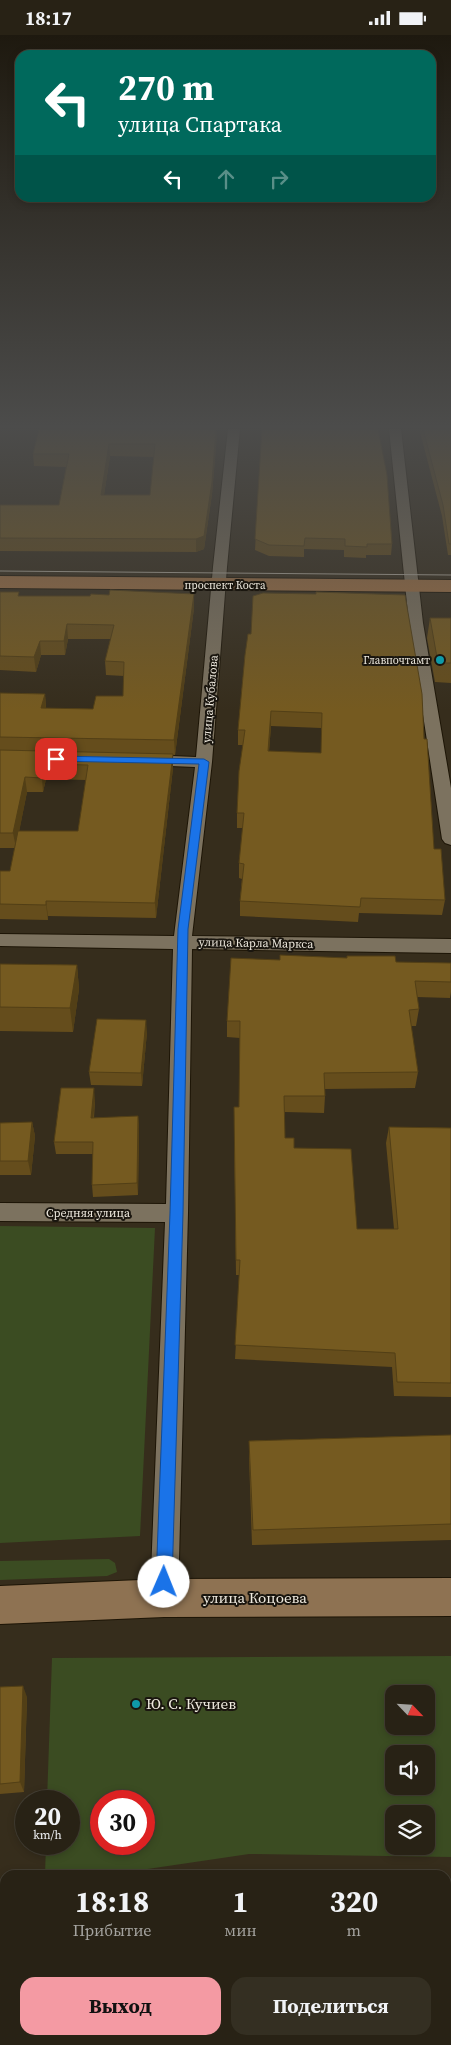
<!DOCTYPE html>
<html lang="ru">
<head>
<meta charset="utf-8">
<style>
	:root { --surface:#282215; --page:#342f22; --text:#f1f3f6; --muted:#a5a4a0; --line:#443f34; --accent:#f49aa3 }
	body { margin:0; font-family:"Source Serif 4",serif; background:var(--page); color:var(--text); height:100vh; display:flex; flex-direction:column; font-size:19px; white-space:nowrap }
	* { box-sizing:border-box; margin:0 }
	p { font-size:16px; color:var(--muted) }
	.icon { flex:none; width:28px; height:28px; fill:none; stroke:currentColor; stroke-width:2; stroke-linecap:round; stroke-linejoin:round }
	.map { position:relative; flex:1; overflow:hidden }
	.drawer { position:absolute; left:0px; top:1835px; width:451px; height:175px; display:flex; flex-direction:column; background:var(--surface); border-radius:15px 15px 0 0; box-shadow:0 2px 8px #0003,0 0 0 1px var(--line) }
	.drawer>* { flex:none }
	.guide { position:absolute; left:15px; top:15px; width:421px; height:152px; border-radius:15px; box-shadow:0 2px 8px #0003,0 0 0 1px var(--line); background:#00695c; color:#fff; overflow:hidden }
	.needle { width:32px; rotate:115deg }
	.buttons { position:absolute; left:385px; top:1650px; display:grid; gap:10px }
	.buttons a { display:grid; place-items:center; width:50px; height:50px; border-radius:10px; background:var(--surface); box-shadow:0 2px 8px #0003,0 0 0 1px var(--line); font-size:25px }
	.speed { position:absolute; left:15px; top:1755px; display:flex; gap:10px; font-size:25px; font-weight:700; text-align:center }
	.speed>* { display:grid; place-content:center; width:65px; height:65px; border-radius:50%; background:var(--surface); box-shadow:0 2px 8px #0003,0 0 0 1px var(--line); line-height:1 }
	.speed small { font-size:12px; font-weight:400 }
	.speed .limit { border:8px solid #d22; background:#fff; color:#111 }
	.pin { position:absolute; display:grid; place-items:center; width:42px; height:42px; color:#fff; margin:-21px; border-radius:10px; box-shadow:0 2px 8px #0006 }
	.me { position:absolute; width:55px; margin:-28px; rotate:1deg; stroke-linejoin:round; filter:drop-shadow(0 0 4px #0008) }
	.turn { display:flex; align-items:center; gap:18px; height:105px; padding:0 20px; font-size:22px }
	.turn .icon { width:65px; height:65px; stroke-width:2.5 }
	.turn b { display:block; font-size:35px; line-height:42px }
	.lanes { display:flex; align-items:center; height:48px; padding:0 20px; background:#0003; justify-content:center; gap:25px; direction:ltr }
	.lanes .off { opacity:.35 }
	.eta { display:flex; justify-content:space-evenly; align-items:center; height:85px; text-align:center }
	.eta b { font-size:30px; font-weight:700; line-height:35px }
	.action { display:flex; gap:10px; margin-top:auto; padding:10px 20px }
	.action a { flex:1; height:58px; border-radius:15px; background:var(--accent); color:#111; font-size:20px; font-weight:700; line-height:58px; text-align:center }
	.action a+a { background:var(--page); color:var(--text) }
	.status { display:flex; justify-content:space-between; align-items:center; height:35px; padding:0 25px; background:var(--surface); direction:ltr }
	.status svg { height:14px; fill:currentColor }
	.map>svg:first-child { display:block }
</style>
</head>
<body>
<div class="status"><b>18:17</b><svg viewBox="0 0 49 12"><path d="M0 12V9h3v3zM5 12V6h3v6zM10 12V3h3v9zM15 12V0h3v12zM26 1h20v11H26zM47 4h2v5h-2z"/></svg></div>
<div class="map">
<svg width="451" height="2010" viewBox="0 0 451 2010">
	<rect width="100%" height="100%" fill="#362d1c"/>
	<path fill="#3b4c22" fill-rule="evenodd" d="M0 1191 155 1193 140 1501 0 1508Z
		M109 1524 115 1528 117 1537 107 1541 0 1545V1526Z
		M451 1621V1822L249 1819 107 1840H45L46 1809H69V1766H47L52 1623ZM394 1659H426V1691H394ZM394 1719H426V1751H394ZM101 1766H144V1809H101ZM394 1779H426V1811H394Z"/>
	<path fill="#062222" stroke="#4c5e5b" d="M446 1856H451V2010H0V1880L5 1881V2005H446Z"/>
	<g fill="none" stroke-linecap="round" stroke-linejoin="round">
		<defs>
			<path id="street" d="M228 394H240L227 532 212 727 192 901 451 904V918L192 914 188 1178 178 1563 174 1573 164 1577 154 1573 150 1563 165 1187 0 1186V1168L166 1169 173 914 0 911V899L174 901 195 732 146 730 140 728 138 725 140 722 146 720 196 722 213 532Z
				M389 394H401L423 588 451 753V810L445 808 442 804 409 588Z"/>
			<path id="secondary" d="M451 1543V1581L164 1582 0 1589V1551L164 1544Z"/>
			<path id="primary" d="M0 541 451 545V557L0 553Z"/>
		</defs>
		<use href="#street" stroke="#1d1506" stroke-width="2"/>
		<use href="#secondary" stroke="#1d1506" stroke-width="2"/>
		<use href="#primary" stroke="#1d1506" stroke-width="2"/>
		<use href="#street" fill="#7c725f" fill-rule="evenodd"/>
		<use href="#secondary" fill="#8e7252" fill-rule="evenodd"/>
		<use href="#primary" fill="#9f7145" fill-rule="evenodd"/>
		<path stroke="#b3ada0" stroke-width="1" d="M0 536 451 540"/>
	</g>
	<path fill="#654d1c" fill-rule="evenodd" d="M39 394 217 399 212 459 204 514 196 517 0 516V470H59L66 432 34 431 33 419ZM110 421 154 422 150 460H104Z
		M262 394 392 509 391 520H366V523L344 522V515L304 514V522L269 521 255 515Z
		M420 394H451V520H448L442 481 420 397Z
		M0 557 20 561H90L194 559V573L175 720H173V733L156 883 48 881V885L0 884V836H10L15 813H0V658L45 659 46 673 93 674 123 661 124 641 106 640 105 626 111 604H68L65 620H41L36 637 0 635ZM46 744 86 745 78 796H19L27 757H43Z
		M430 583H451V648L435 647 427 603Z
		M245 620 424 704 434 814 445 865 442 880 359 878 358 887 240 881V866L242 844 239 843V828L243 793H237V778L243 710H238V695ZM271 691 321 693V718L269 716Z
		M280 925 396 927 451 947V957L450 963 417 962 419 974 416 991H411L418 1037 415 1053 325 1054V1061L324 1078 285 1077V1103L357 1194H394L386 1108 389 1092 451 1093V1362L394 1361 392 1332 235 1324 240 1240H236L234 1088 239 1072 240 1003 227 1002V986Z
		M0 929 77 930 79 954 73 997 0 996Z
		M147 997 142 1051 91 1050 89 1037Z
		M95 1066 94 1083 138 1081 139 1093 138 1160 93 1162 92 1150 93 1119H56L54 1107Z
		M32 1087 35 1101 31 1140H0V1088Z
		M451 1400V1505L252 1510 249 1422V1406Z
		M0 1652 27 1662 24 1757 0 1759Z"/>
	<path fill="#523f16" d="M216 394 217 399 212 459 204 514 196 517V504Z
		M109 409 110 421 102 473 101 460Z
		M194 559V573L175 720 174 705Z
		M67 589 68 604 65 620 64 606Z
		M40 606 41 620 36 637 34 622Z
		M45 659 46 674 41 673Z
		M271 676V691L268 730V716Z
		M173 719V733L156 883 155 868Z
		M45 729 46 744 43 757 42 743Z
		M25 742 27 757 16 813 13 798Z
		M46 866 48 881V885L46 870Z
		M77 930 79 954 73 997 70 973Z
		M146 985 147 997 142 1051 141 1038Z
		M94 1053 95 1066 92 1095 91 1083Z
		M138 1081 139 1093 138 1160 137 1148Z
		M32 1087 35 1101 31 1140 28 1126Z
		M23 1651 27 1662 24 1757 20 1747Z"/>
	<path fill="#755a20" stroke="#523f16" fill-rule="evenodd" d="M39 394H216L212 447 204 501 196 504 0 503V470H59L69 419H33ZM109 409H155L150 460H101Z
		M262 394H378L387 440 392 509H367V512L345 511V504L305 503 304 511 269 510 255 504Z
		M423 394H451V509H449L443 470Z
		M110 555 194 559 174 705 0 702V658L45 659 41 673 93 674 96 661H123L124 627 105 626 114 590 67 589 64 606H40L34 622 0 621V557H19L18 561H90L91 559 109 560Z
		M316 557 405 560 422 659 424 704H427L434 814H441L445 865 361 863 360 872 240 866 244 829 239 828 244 778H237L239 736 245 695H238L245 620 248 599H251L253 561 263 558 316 559ZM271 676 322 678 321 718 268 716Z
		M430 583H451V628H438Z
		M0 715 173 719 155 868 46 866V870L0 869V836H10L18 796H78L88 730 45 729 42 743 25 742 13 798H0Z
		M280 920 347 923V921H395L396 927 451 928V947L415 946 419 974 409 975 418 1037 324 1038 325 1061H284L285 1103H294V1113L351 1114 357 1194H398L389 1092 451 1093V1348L397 1347 395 1318 235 1310 240 1225H236L234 1072H239L240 986H227L231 923 280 925Z
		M0 929 77 930 70 973 0 972Z
		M97 984 146 985 141 1038 89 1037Z
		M61 1053H94L91 1083 138 1081 137 1148 92 1150 93 1107H54Z
		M32 1087 28 1126H0V1088Z
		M451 1400V1489L253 1495 249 1406Z
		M23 1651 20 1747 0 1749V1652Z"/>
	<linearGradient id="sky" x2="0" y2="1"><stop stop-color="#1e190f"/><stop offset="0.58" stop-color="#4c4c4b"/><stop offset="1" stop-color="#4c4c4b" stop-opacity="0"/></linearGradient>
	<rect width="451" height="675" fill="url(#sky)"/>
	<path fill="#1a73e8" stroke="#114b97" d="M56 721 204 724 209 727 188 894 183 1178 172 1547 170 1552 164 1555 159 1552 156 1547 170 1178 178 894 199 729 53 726 52 724Z"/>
	<g fill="#0f9aa8" stroke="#1a160f" stroke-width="2">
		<circle cx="440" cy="625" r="5"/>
		<circle cx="136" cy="1669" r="5"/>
	</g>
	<g text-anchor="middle" stroke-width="4" stroke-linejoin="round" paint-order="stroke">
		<g font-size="11" fill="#efeadf" stroke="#1a160f">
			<text x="225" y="554">проспект Коста</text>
		</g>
		<g font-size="11" fill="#efeadf" stroke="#1a160f" text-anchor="end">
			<text x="430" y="629">Главпочтамт</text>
		</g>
		<g font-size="12" fill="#efeadf" stroke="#1a160f">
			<text transform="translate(210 664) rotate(-85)" y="4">улица Кубалова</text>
			<text transform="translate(256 908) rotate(1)" y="4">улица Карла Маркса</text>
			<text x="88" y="1182">Средняя улица</text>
		</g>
		<g font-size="15" fill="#efeadf" stroke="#1a160f">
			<text x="255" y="1568">улица Коцоева</text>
		</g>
		<g font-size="15" fill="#efeadf" stroke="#1a160f" text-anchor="start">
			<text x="146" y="1674">Ю. С. Кучиев</text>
		</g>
	</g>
</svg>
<div class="buttons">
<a><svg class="needle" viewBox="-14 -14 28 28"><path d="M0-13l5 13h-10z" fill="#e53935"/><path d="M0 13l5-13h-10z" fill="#a5a4a0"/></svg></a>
<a><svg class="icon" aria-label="sound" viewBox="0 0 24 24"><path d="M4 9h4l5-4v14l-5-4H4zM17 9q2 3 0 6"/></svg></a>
<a><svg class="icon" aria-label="layers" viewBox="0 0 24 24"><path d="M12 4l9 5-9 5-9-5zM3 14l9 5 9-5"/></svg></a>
</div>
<div class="speed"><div>20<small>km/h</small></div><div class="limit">30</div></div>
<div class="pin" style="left:56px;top:724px;background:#d93025"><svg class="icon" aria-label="arrive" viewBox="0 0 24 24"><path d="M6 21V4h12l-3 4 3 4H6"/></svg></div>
<svg class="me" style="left:164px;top:1547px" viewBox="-20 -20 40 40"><circle r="19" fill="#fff"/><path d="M0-13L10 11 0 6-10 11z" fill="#1a73e8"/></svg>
<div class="guide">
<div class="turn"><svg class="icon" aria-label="left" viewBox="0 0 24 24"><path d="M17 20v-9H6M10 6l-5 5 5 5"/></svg><div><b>270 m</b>улица Спартака</div></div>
<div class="lanes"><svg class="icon" aria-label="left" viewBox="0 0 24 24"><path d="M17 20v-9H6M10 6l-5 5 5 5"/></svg><svg class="icon off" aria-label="ahead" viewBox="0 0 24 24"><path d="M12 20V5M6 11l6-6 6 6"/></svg><svg class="icon off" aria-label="right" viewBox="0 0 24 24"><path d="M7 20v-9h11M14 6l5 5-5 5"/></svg></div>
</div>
<section class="drawer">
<div class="eta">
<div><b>18:18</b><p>Прибытие</p></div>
<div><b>1</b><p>мин</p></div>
<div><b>320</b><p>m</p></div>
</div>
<div class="action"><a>Выход</a><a>Поделиться</a></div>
</section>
</div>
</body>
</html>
